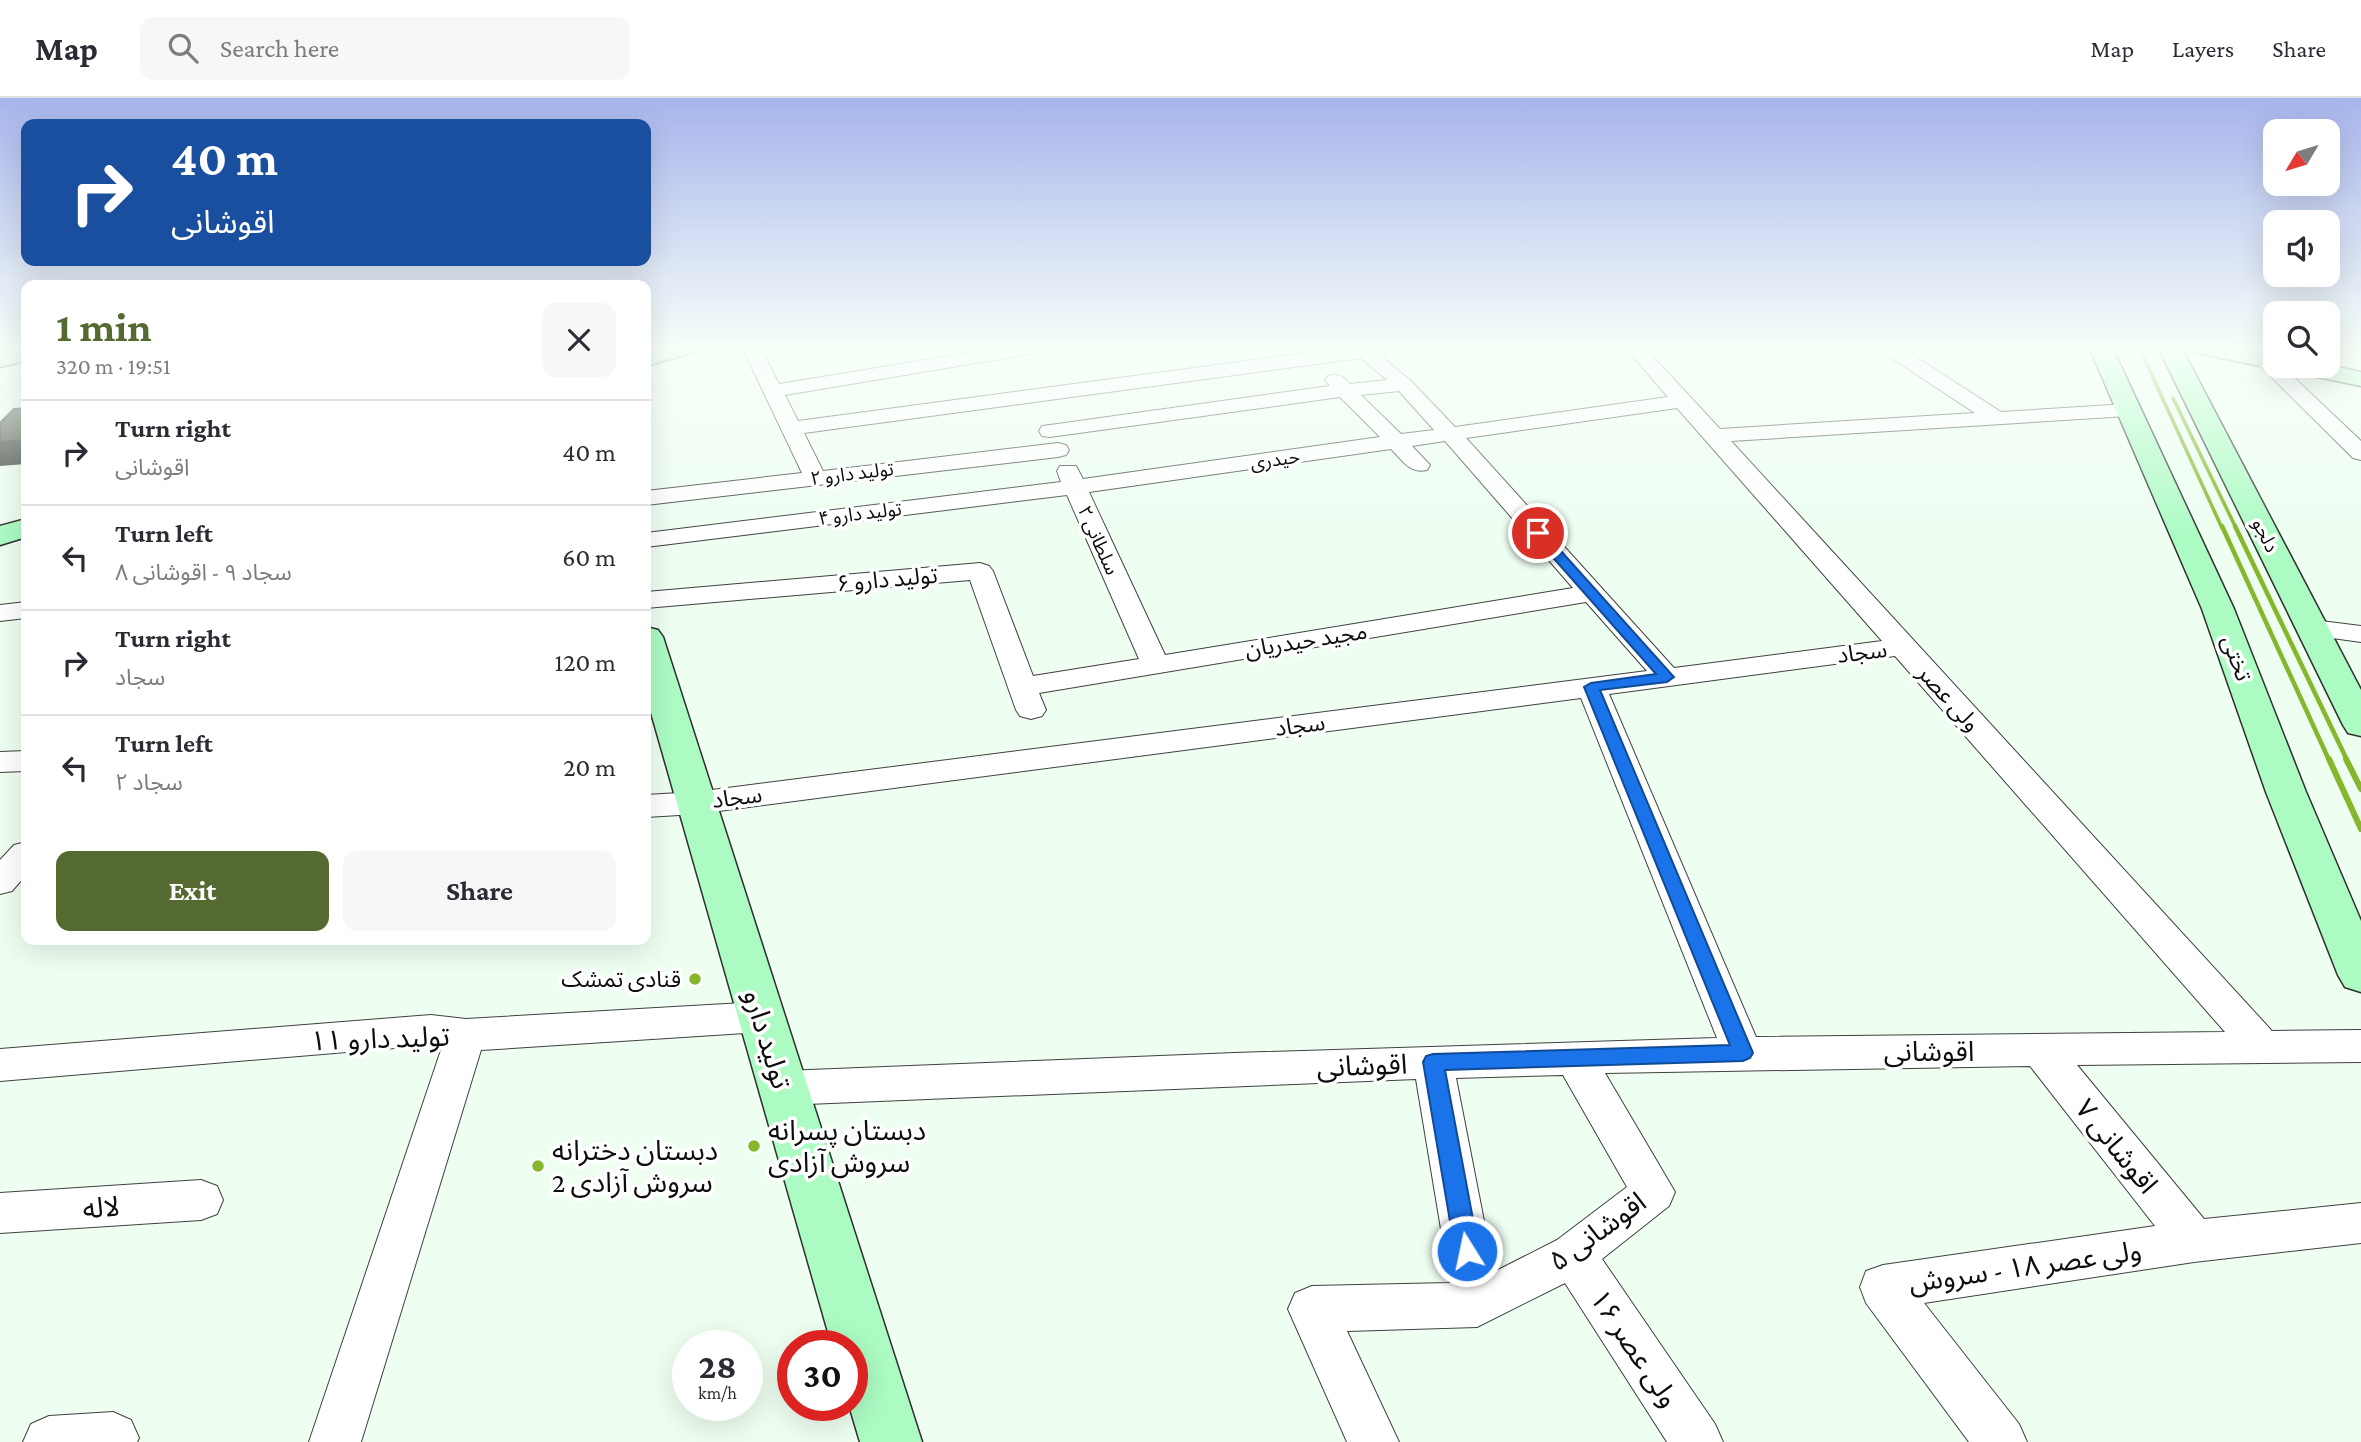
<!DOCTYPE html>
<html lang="en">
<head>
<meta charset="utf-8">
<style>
	:root { --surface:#fff; --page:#f7f7f7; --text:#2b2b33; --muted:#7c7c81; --line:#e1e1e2; --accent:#546a30 }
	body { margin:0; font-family:"Crimson Pro","Noto Sans Arabic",serif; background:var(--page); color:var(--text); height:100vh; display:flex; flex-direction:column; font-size:26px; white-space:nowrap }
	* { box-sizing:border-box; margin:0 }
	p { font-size:23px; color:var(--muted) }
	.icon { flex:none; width:38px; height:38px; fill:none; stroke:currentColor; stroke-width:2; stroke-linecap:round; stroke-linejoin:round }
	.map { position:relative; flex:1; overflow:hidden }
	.side { position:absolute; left:21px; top:182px; width:630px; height:665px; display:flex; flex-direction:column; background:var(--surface); border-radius:14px; box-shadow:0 7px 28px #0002 }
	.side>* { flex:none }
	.guide { position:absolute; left:21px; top:21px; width:630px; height:147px; border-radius:14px; box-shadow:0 7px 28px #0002; background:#1a4fa0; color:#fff; overflow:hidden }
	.needle { width:46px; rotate:232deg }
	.buttons { position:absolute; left:2263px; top:21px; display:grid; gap:14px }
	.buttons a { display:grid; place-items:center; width:77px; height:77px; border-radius:14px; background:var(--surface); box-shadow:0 7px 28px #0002; font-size:35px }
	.speed { position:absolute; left:672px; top:1232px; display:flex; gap:14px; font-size:35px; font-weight:700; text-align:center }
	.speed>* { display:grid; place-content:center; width:91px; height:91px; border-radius:50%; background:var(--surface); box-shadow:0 7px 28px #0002; line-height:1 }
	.speed small { font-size:18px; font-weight:400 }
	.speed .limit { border:10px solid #d22; background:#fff; color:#111 }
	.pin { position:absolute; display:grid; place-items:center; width:60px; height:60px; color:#fff; margin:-30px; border:4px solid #fff; border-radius:50%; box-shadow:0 2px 7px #0007 }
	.me { position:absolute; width:77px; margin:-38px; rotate:350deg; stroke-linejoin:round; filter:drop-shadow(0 0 5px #0008) }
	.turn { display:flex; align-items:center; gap:24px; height:147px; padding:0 35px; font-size:32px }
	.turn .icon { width:91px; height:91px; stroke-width:2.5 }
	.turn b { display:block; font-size:49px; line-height:60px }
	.round { display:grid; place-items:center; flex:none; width:74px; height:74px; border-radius:14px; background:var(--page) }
	.headline { display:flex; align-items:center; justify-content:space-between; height:119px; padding:0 35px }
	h1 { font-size:42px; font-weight:700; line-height:52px; color:var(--accent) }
	.cta { display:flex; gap:14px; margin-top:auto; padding:14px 35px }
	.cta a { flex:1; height:80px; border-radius:14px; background:var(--accent); color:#fff; font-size:28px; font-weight:700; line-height:80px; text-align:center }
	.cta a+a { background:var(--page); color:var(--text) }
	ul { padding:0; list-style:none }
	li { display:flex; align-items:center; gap:21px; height:105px; padding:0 35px; border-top:2px solid var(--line) }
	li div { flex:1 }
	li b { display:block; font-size:26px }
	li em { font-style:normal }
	header { display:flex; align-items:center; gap:42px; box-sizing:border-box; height:98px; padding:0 35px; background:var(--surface); border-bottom:2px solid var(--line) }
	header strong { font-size:33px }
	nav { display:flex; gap:38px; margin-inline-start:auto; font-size:24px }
	.search { width:490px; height:63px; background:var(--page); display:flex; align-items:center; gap:18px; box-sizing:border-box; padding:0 24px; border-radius:14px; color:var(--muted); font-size:26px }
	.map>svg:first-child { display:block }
</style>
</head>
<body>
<header>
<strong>Map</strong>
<div class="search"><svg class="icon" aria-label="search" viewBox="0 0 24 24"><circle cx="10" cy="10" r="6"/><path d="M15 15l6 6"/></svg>Search here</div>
<nav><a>Map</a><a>Layers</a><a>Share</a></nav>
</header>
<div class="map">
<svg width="2361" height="1344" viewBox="0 0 2361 1344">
	<rect width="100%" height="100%" fill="#eefef1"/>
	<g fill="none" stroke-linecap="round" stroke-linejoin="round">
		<defs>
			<path id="street" d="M742 249H760L779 286 1004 249H1045L1036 255 785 297 798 323 1350 249H1370L1411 283 1455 329 1668 299 1625 249H1644L1720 331 1975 315 1890 259 1887 255 1897 249 1904 251 2001 314 2128 306 2135 308 2138 312 2135 316 2128 318 1731 343 2272 933 2361 932V964L2077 967 2204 1121 2361 1105V1145L2194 1164 1924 1205 2019 1326 2027 1344H1969L1866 1205 1860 1189 1866 1173 1883 1167 2155 1128 2030 968 1605 975 1675 1094 1669 1108 1602 1161 1715 1326 1723 1344H1667L1565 1185 1477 1229 1347 1233 1399 1344H1347L1288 1211 1295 1195 1312 1188 1450 1185 1416 981 783 1007 769 1002 763 990 769 978 783 973 1235 955 1717 940 1581 600 696 716 646 719V697L696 694 1647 573 1586 504 1039 595 1046 612 1042 618 1031 621 1020 618 1016 612 970 482 646 510V494L980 465 989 468 993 473 1033 578 1139 561 1067 397 646 449V435L1061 384 1057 373 1060 368H1076L1083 381 1380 339 1340 299 1050 339 1042 338 1039 333 1042 328 1050 327 1330 288 1325 282 1328 278C1339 275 1342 278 1350 286L1387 282 1361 260 804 335 823 373 1058 345 1066 347 1069 352 1066 357 1058 359 646 407V393L802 375ZM1399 293 1434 332 1401 336 1361 297ZM1677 310 1882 543 1674 570 1466 340ZM1445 343 1573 490 1165 557 1089 394 1391 351C1402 362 1410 376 1427 372L1430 367 1412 348ZM1895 558 2225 934 1756 939 1609 596ZM1563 977 1627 1089 1557 1142 1494 1174 1456 980Z
				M2265 256 2272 258 2275 268H2282L2361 343V362L2353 360 2258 266 2255 262Z
				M26 504V520L0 523V507Z
				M2313 522 2361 528V544L2303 536 2299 530 2303 524Z
				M26 653V673L0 674V654Z
				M26 744V777L12 793 0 796V762L14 747Z
				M761 904 775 908 780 919 775 930 761 934 481 952 361 1344H309L442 949 431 947 0 983V951L431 917 466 921Z
				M201 1082 217 1088 223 1102 217 1116 201 1122 0 1135V1095Z
				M113 1314 131 1322 139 1340 137 1344H23L31 1326 49 1318Z"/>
			<path id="secondary" d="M26 249V263L0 269V255Z
				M663 249H699L695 254 646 268V254Z
				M2089 249H2112L2234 511 2306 694 2361 823V894L2345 889 2338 877 2266 694 2202 511Z
				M2158 249H2181L2361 592V638L2348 635 2343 627Z
				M2188 249H2233L2275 257V268H2284L2275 271 2192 254Z
				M2328 267 2361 274V288L2288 273 2284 268Z
				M26 421V439L0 447V428Z
				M646 529 658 532 663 539 922 1344H860L849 1307H852V1248H832L646 597Z"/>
		</defs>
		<use href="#street" stroke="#404040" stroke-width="2"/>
		<use href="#secondary" stroke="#2f2f2f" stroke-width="3"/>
		<use href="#street" fill="#fff" fill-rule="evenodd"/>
		<use href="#secondary" fill="#acfbc3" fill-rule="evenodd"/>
		<path stroke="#85b62c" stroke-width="3.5" d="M2139 249 2222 430
			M2173 300 2236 430"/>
		<path stroke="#85b62c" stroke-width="4.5" d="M2222 428 2329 662
			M2235 428 2347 662"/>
		<path stroke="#85b62c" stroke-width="6" d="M2329 661 2361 731
			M2346 661 2361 691"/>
	</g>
	<path fill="#353c34" d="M26 342V366L0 368V344Z"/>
	<path fill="#4c554a" stroke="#353c34" stroke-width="2" d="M26 310V342L0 344V325L14 311Z"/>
	<linearGradient id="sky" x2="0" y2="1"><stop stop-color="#a7b4ec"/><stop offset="0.57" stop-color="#f7fff9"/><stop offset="1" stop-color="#f7fff9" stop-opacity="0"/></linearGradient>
	<rect width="2361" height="437" fill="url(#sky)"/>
	<path fill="#1a73e8" stroke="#114b97" stroke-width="2" d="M1538 432 1543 433 1674 579 1667 584 1600 592 1753 955 1750 960 1743 963 1445 972 1479 1153 1475 1161 1467 1164 1459 1161 1455 1153 1423 964 1426 958 1433 956 1730 947 1584 589 1591 585 1656 576 1534 438V433Z"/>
	<g fill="#85b62c" stroke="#fff" stroke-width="2.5">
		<circle cx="695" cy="881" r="7"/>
		<circle cx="754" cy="1048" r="7"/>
		<circle cx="538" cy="1068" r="7"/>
	</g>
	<g text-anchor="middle" stroke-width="7" stroke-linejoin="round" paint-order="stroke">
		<g font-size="19" fill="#0d0d0d" stroke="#fff">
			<text transform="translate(1275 361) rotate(-8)" y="7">حیدری</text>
			<text transform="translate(852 375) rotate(-7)" y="7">تولید دارو ۲</text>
			<text transform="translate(860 415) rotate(-7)" y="7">تولید دارو ۴</text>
			<text transform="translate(2266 437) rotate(63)" y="7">دلجو</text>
			<text transform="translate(1099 442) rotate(66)" y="7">۲ سلطانی</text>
		</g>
		<g font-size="23" fill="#0d0d0d" stroke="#fff">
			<text transform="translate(887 481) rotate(-5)" y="8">تولید دارو ۶</text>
			<text transform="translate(1306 542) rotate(-9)" y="8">مجید حیدریان</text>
			<text transform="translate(1862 554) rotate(-7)" y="8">سجاد</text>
			<text transform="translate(2237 560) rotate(70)" y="8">تختی</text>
			<text transform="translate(1949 600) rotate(48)" y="8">ولی عصر</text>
			<text transform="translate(1300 627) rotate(-7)" y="8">سجاد</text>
			<text transform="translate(737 699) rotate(-7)" y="8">سجاد</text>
		</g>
		<g font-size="23" fill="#0d0d0d" stroke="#fff" text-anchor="end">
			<text x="681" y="889">قنادی تمشک</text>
		</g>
		<g font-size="28" fill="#0d0d0d" stroke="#fff">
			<text transform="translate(380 940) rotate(-2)" y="10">تولید دارو ۱۱</text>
			<text transform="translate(768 941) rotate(73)" y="10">تولید دارو</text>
			<text x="1929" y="963">اقوشانی</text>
			<text transform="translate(1362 967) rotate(-2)" y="10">اقوشانی</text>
			<text transform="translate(2117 1048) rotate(51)" y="10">اقوشانی ۷</text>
			<text transform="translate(101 1109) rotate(-4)" y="10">لاله</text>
			<text transform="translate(1597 1133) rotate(-36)" y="10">اقوشانی ۵</text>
			<text transform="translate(2025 1168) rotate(-8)" y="10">ولی عصر ۱۸ - سروش</text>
			<text transform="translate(1635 1250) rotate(56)" y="10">ولی عصر ۱۶</text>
		</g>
		<g font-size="28" fill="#0d0d0d" stroke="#fff" text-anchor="start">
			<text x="768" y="1042">دبستان پسرانه<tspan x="768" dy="32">سروش آزادی</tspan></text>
			<text x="552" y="1062">دبستان دخترانه<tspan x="552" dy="32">سروش آزادی 2</tspan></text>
		</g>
	</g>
</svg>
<div class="buttons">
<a><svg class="needle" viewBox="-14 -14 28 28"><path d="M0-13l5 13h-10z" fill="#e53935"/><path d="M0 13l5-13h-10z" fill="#7c7c81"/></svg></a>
<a><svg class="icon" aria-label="sound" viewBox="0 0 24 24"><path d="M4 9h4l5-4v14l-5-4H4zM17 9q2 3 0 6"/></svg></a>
<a><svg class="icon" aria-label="search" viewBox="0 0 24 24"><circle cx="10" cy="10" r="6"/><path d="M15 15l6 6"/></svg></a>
</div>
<div class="speed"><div>28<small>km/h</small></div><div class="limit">30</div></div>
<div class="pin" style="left:1538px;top:435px;background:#d93025"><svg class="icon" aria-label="arrive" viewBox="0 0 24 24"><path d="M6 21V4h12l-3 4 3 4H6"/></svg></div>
<svg class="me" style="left:1467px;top:1153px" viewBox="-20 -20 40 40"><circle r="17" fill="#1a73e8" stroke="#fff" stroke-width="3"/><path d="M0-11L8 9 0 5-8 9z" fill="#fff"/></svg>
<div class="guide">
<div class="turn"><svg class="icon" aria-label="right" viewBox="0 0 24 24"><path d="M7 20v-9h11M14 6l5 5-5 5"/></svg><div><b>40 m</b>اقوشانی</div></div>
</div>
<section class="side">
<div class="headline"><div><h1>1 min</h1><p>320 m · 19:51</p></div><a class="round"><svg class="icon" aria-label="close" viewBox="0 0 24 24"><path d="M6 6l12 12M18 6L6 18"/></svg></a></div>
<ul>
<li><svg class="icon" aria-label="right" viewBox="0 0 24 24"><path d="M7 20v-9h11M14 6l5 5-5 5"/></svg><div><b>Turn right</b><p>اقوشانی</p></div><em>40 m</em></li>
<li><svg class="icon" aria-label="left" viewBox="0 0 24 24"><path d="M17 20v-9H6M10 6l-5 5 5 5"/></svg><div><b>Turn left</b><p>سجاد ۹ - اقوشانی ۸</p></div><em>60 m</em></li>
<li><svg class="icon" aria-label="right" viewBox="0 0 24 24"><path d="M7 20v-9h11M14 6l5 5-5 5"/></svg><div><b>Turn right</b><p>سجاد</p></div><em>120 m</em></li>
<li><svg class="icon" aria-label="left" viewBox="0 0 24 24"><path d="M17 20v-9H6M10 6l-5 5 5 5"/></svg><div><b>Turn left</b><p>سجاد ۲</p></div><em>20 m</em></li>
</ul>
<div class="cta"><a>Exit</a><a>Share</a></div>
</section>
</div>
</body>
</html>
